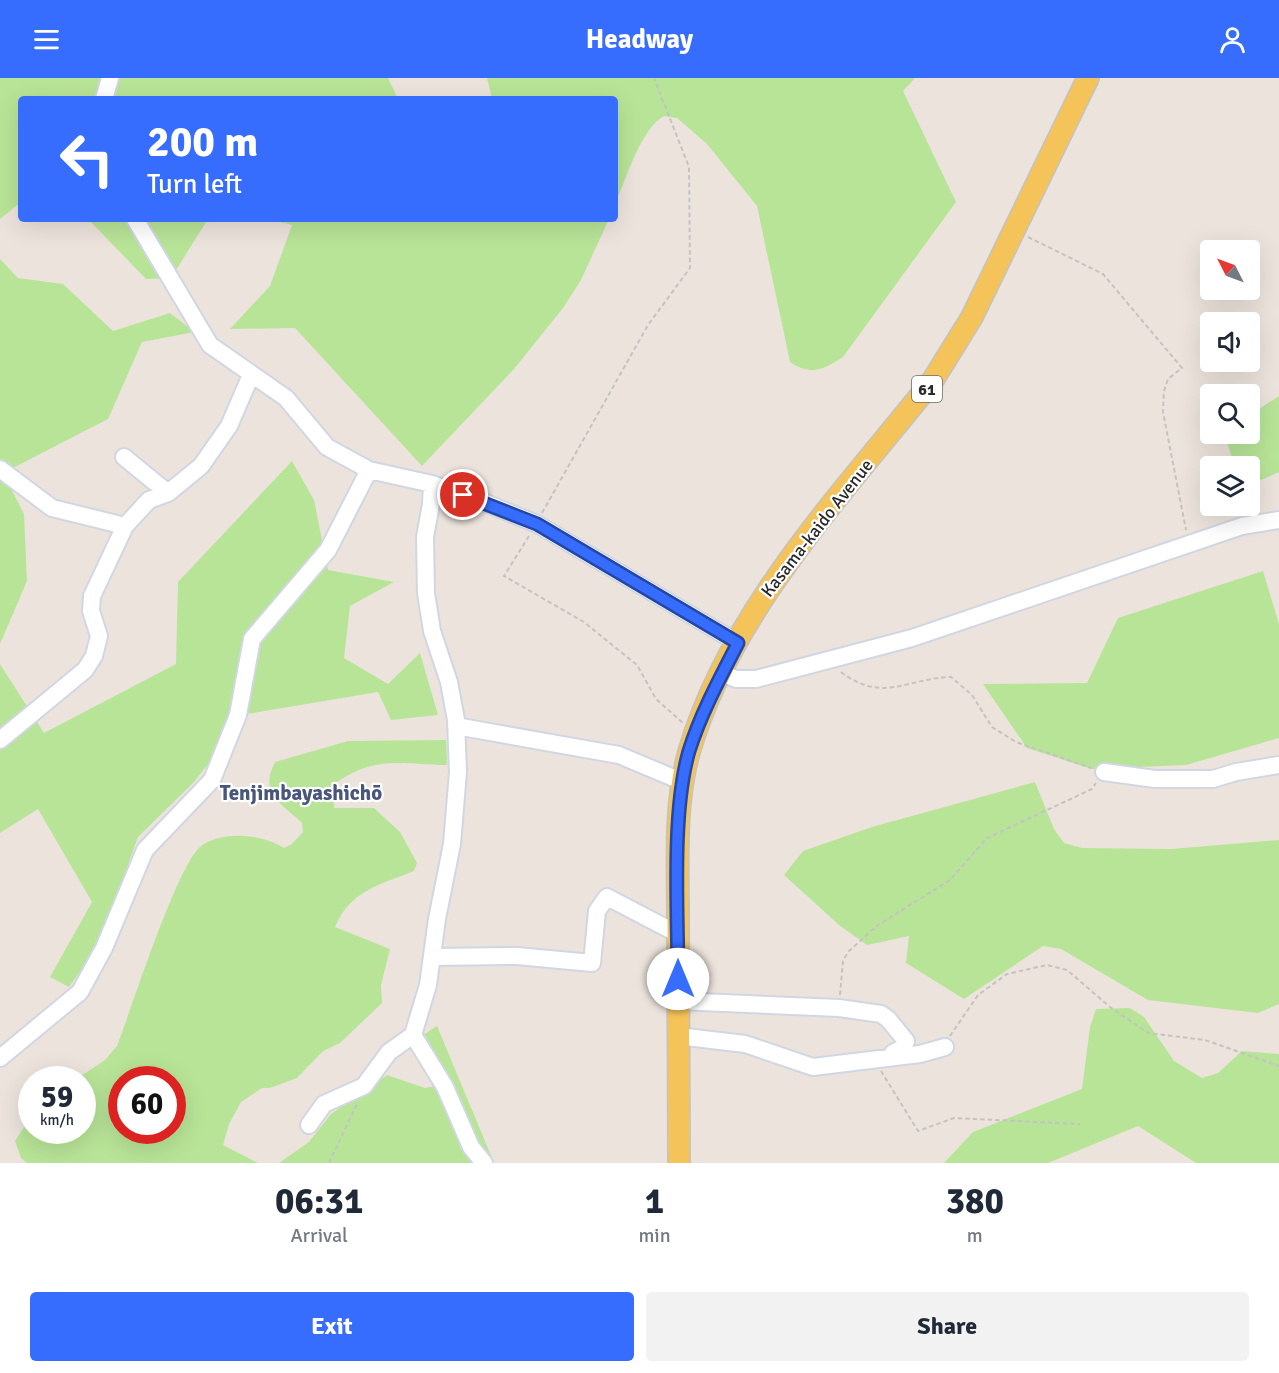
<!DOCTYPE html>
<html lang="en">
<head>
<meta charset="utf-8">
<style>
	:root { --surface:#fff; --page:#f2f2f3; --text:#1f2937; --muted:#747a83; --accent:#376dfe }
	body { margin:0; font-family:Signika,sans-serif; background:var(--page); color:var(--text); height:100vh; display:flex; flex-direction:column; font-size:22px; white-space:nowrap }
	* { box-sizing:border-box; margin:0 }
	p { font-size:20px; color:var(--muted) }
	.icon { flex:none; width:33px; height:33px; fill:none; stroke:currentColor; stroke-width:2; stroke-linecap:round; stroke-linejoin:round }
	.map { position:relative; height:1085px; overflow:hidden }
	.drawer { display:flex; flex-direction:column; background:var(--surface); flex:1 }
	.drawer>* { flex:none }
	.hud { position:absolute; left:18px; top:18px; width:600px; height:126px; border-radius:6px; box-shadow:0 6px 24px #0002; background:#376dfe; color:#fff; overflow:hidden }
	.needle { width:39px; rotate:312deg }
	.tools { position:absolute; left:1200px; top:162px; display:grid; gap:12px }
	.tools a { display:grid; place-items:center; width:60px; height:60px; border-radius:6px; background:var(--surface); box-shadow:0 6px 24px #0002; font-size:30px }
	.speed { position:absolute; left:18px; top:988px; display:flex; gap:12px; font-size:30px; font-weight:700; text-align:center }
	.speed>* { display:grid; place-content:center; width:78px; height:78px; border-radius:50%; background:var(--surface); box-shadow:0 6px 24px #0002; line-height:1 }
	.speed small { font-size:15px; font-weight:400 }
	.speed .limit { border:9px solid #d22; background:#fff; color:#111 }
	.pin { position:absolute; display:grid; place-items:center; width:51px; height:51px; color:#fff; margin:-26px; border:3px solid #fff; border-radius:50%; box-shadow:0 2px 6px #0007 }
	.me { position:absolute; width:66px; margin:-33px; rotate:0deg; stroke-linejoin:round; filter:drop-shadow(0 0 4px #0008) }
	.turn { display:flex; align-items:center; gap:21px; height:126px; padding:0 30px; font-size:27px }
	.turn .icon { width:78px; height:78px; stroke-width:2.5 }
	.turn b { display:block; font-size:42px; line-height:51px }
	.eta { display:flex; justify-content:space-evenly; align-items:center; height:102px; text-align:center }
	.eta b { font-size:36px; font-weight:800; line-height:42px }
	.primary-button { display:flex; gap:12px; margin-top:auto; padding:12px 30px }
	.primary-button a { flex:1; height:69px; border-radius:6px; background:var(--accent); color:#fff; font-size:24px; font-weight:800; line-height:69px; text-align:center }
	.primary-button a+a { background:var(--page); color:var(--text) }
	header { display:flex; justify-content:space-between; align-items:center; height:78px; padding:0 30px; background:var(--accent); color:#fff; font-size:27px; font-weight:800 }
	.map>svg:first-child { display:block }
</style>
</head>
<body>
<header><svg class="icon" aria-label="menu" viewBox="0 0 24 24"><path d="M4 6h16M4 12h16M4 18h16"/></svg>Headway<svg class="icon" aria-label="person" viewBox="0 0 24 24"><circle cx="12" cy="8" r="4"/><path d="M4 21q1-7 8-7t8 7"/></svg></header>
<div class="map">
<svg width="1279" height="1085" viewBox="0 0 1279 1085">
	<rect width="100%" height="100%" fill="#ece4dc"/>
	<path fill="#b8e497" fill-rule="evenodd" d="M0 0H388L398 21H21V124L0 141Z
		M487 0H915L903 13 956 124 843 279C823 292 811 298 790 284L757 128 707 66 677 40 664 38C641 50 626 102 615 126V21H492Z
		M88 141H208L171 200 146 201Z
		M269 141H609L581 202 563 230 514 291 422 388 295 250 230 251 270 208 292 147Z
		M0 181 18 200 63 206 113 253 170 235 195 254 142 264 108 341 3 395 24 436 27 503 0 566Z
		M1279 318V394L1250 407V388H1235L1224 356H1250V337Z
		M292 383 314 422 328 492 394 504 350 528 344 580 388 606 420 575 438 637 391 642 378 614 247 636 194 704 138 759 99 867 69 909 50 899 92 824 38 731 0 755V586L44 655 176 586 178 504Z
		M1263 493 1279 546V660L1186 687 1092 691 1027 670 983 606 1087 605 1118 540Z
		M446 662 447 687C400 686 375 677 334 706V730H374L400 754 417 785 414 793C379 807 351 812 335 849L390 871 381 907 382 925 340 965 323 973 297 1000 270 1010H262L241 1024 229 1046 223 1067 258 1085H27L21 1080 15 1063 31 1038 32 1053H82V1002H75L105 982 117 968C131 932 177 787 201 768 223 752 261 756 284 770L292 766 303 754 302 745C280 724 259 716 275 684L348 663ZM122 1002H172V1053H122Z
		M1035 704 1054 751 1064 765 1082 770 1171 771 1279 762V926L1258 935 1148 922 1061 871 1043 868 964 921 906 885 909 858 867 867 839 847 784 797 803 773 872 749Z
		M1130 930 1144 939 1174 983 1202 1000 1218 995 1242 973 1279 976V1085H1196L1138 1048 1048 1085H944L973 1054 1082 1011 1090 949 1096 931Z
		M437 948 492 1080 489 1085H279L309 1064 331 1036 387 997 425 1010 435 1008 420 959Z"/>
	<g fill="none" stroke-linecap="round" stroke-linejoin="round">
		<defs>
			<path id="minor" d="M104 21 110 0
				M135 141 210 267 286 320 327 369 369 392 432 406 476 421 537 446 738 565
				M124 379 168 415
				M0 391 52 430 125 448
				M432 406 431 426 425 459 426 515 432 553 449 604 456 642 458 694 452 766 437 841 428 907 413 957 445 1009 471 1069 484 1085
				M722 595 736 601H756L912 560 1242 448 1279 442
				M456 648 619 677 683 704
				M0 662 85 592 94 578 99 558 91 533 92 518 125 448 149 422 168 415 201 388 229 348 251 297
				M1104 694 1155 701H1213L1236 694 1279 687
				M432 879 517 878 592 885 597 833 607 819 678 856
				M678 923 839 930 881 936 888 941 906 963 903 970 893 975 890 979
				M678 958 745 966 813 989 920 976 945 969
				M0 980 80 914 104 870 145 772 212 702 238 637 252 561 328 472 369 392
				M309 1047 324 1026 364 1008 389 974 413 957"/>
			<path id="major" d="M679 1085C679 1004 678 922 678 841 678 787 674 727 689 674 730 533 843 415 933 302L972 239 1088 0"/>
		</defs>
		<use href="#minor" stroke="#d1d6e3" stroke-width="20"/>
		<use href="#major" stroke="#c3c3c3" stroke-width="24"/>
		<path stroke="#c3c3c3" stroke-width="2" stroke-dasharray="4.5 3" stroke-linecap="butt" d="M1028 159 1103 196 1182 290 1168 301 1164 313 1163 334 1186 452
			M542 435 648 247 690 190 689 89 654 0
			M529 458 504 498 584 544 606 562 637 587 656 621 683 645
			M841 594C883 626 907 600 951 599L972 617 992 649 1016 664 1091 690
			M840 917 843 883 848 874 878 847 950 802 987 760 1092 711 1096 705
			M950 958 978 917 1007 896 1047 887 1067 892 1110 929 1148 955 1205 962 1279 988
			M881 993 918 1053 954 1040 1080 1046
			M329 1085 357 1026"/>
		<use href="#minor" stroke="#fff" stroke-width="16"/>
		<use href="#major" stroke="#f4c359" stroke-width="21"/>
	</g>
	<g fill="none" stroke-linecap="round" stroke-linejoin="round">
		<defs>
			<path id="route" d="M463 417 537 446 738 565C720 600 701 635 689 673 671 736 678 834 678 901"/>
		</defs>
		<use href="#route" stroke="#2447a5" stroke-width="15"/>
		<use href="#route" stroke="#376dfe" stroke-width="10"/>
	</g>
	<g text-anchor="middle" stroke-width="4.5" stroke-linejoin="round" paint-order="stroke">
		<rect fill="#fff" stroke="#6a6a6a" stroke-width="1.5" x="912" y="298" width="30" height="26" rx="4.5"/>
		<g font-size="16" font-weight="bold" fill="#2a2a2a">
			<text x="927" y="317">61</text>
		</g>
		<g font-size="18" fill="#2a2a2a" stroke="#fff">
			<text transform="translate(817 450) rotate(-52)" y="6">Kasama-kaido Avenue</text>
		</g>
		<g font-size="21" font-weight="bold" fill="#49567c" stroke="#fff">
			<text x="301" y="722">Tenjimbayashichō</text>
		</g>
	</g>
</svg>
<div class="tools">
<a><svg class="needle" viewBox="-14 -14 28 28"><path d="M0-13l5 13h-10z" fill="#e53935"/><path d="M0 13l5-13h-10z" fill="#747a83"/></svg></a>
<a><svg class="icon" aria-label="sound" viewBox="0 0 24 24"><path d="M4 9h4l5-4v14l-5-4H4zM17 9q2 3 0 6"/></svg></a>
<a><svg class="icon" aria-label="search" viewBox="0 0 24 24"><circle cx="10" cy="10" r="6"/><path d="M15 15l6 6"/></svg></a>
<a><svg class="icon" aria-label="layers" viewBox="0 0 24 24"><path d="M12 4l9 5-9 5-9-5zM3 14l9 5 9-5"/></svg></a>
</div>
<div class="speed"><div>59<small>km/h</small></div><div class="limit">60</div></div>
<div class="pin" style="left:463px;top:417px;background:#d93025"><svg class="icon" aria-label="arrive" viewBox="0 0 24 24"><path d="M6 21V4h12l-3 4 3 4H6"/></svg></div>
<svg class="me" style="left:678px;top:901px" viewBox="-20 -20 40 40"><circle r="19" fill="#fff"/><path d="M0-13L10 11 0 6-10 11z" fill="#376dfe"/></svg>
<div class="hud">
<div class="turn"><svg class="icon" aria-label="left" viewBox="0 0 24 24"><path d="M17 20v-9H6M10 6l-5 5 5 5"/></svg><div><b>200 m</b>Turn left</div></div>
</div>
</div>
<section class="drawer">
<div class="eta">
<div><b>06:31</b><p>Arrival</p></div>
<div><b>1</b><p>min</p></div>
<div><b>380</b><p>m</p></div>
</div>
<div class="primary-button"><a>Exit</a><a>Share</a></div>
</section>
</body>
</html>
